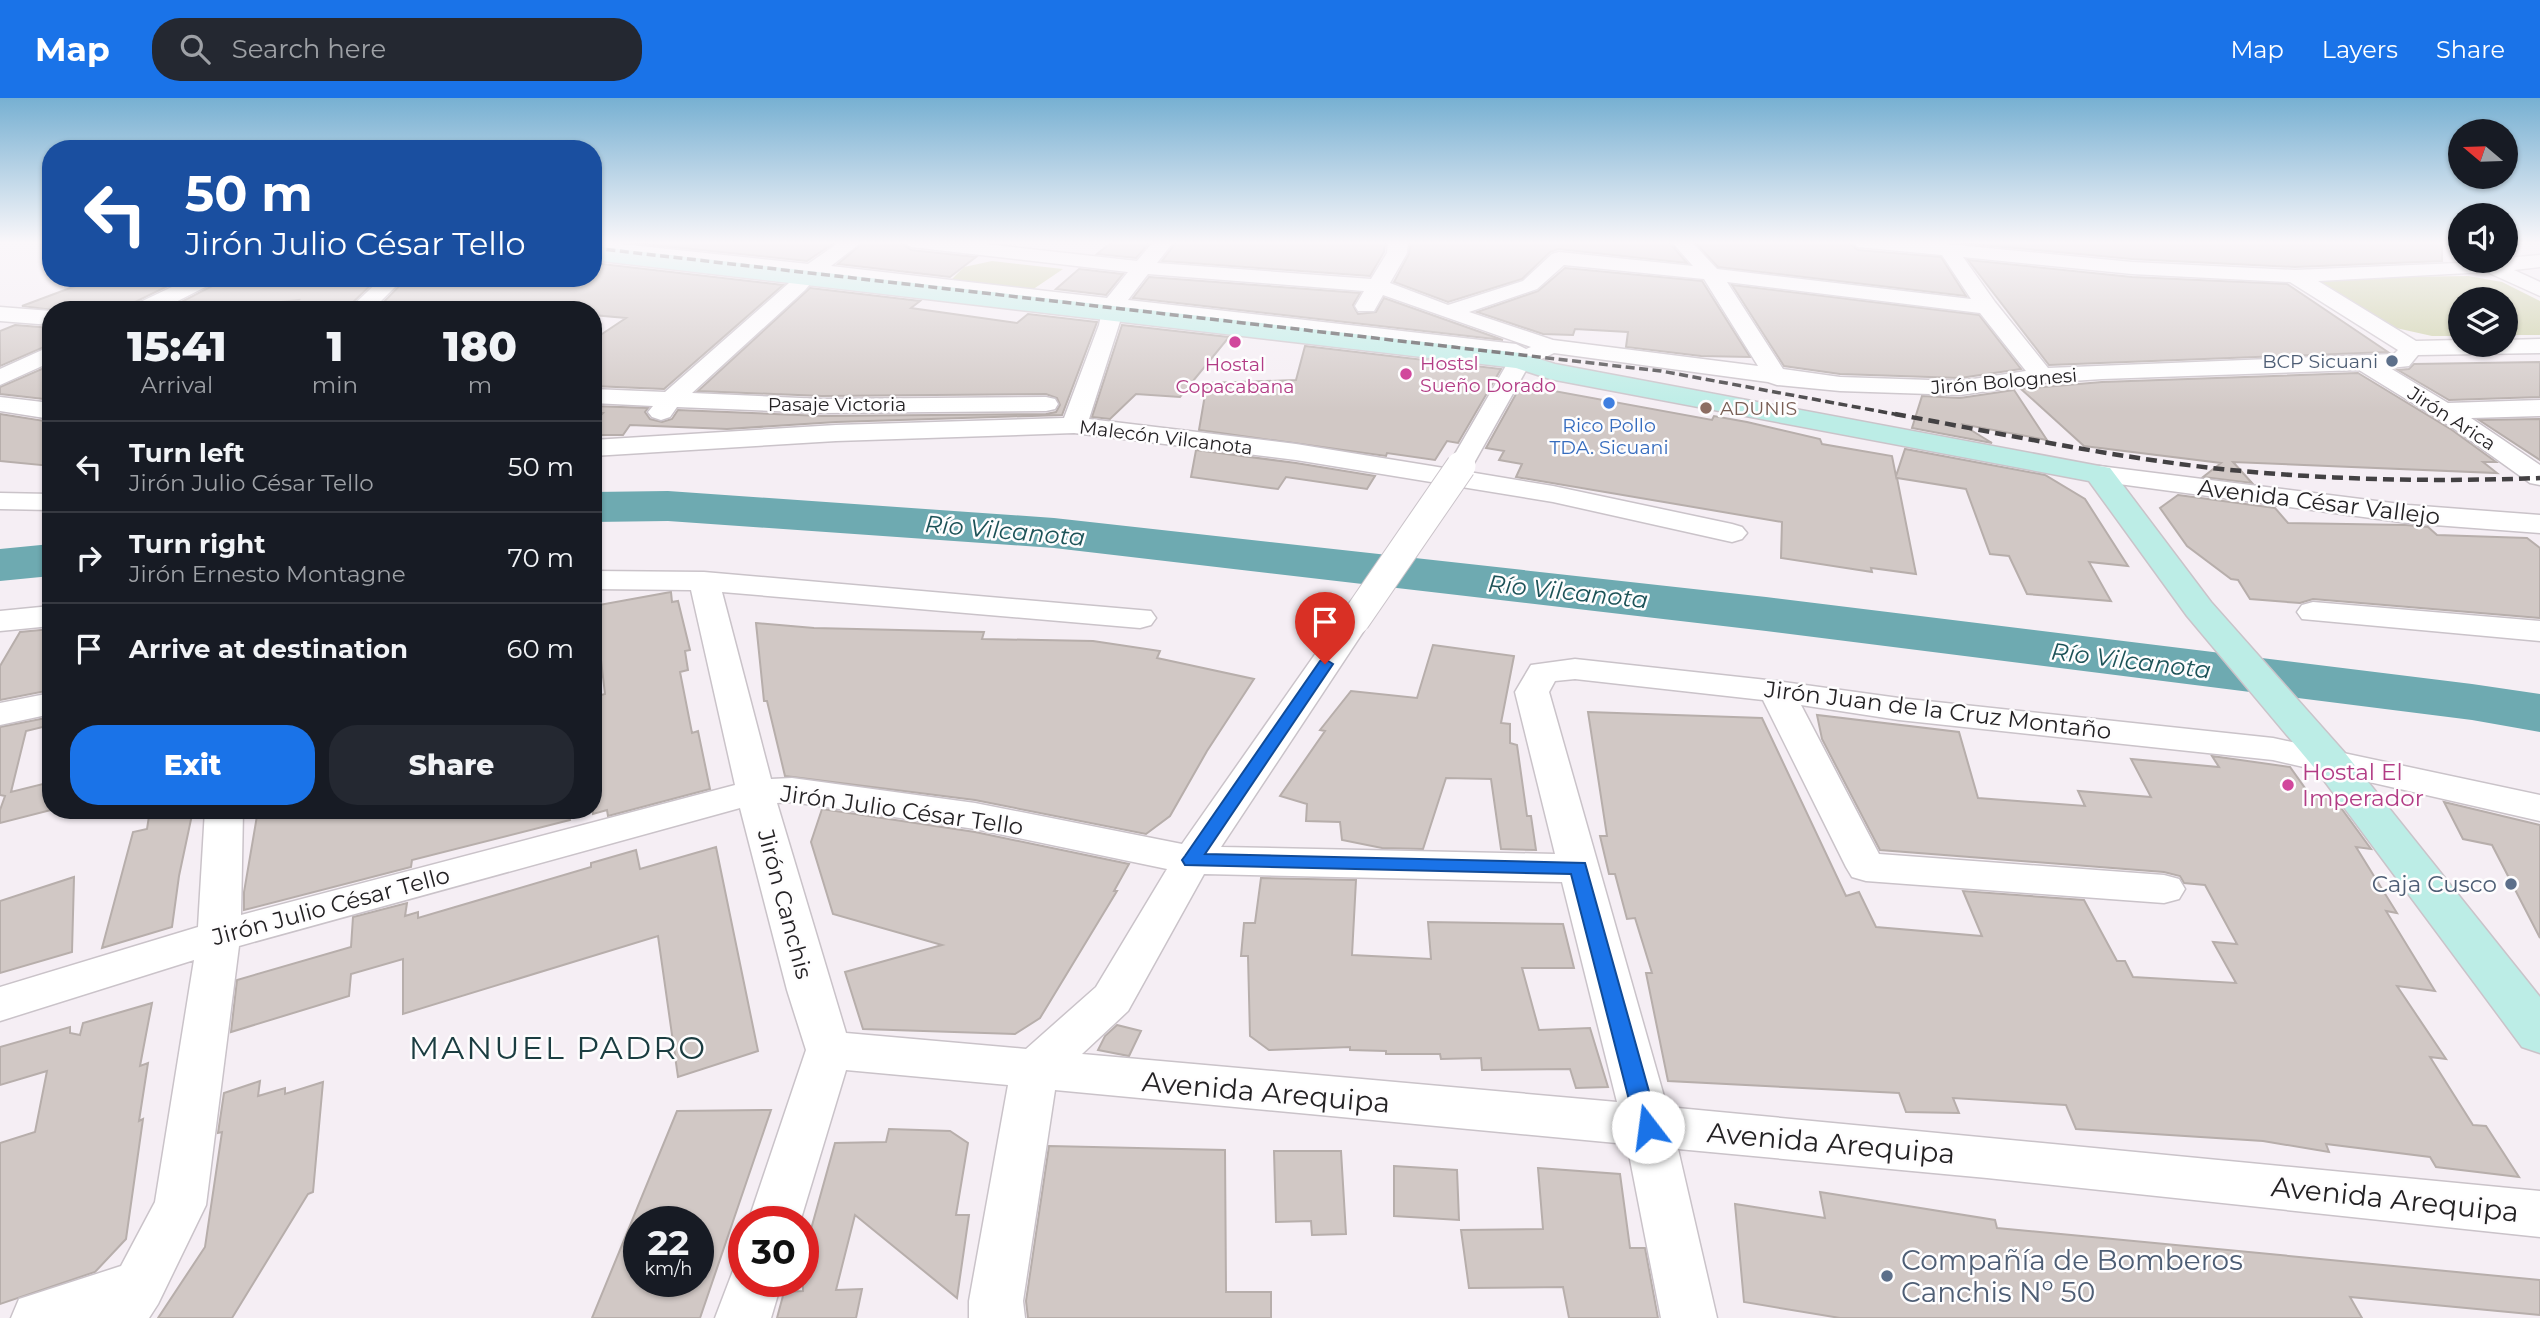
<!DOCTYPE html>
<html lang="en">
<head>
<meta charset="utf-8">
<style>
	:root { --surface:#171b24; --page:#242831; --text:#f1f3f6; --muted:#9ea1a6; --line:#363941; --accent:#1a73e8 }
	body { margin:0; font-family:Montserrat,sans-serif; background:var(--page); color:var(--text); height:100vh; display:flex; flex-direction:column; font-size:26px; white-space:nowrap }
	* { box-sizing:border-box; margin:0 }
	p { font-size:23px; color:var(--muted) }
	.icon { flex:none; width:38px; height:38px; fill:none; stroke:currentColor; stroke-width:2; stroke-linecap:round; stroke-linejoin:round }
	.map { position:relative; flex:1; overflow:hidden }
	.side { position:absolute; left:42px; top:203px; width:560px; height:518px; display:flex; flex-direction:column; background:var(--surface); border-radius:28px; box-shadow:0 2px 5px #0004 }
	.side>* { flex:none }
	.banner { position:absolute; left:42px; top:42px; width:560px; height:147px; border-radius:28px; box-shadow:0 2px 5px #0004; background:#1a4fa0; color:#fff; overflow:hidden }
	.needle { width:46px; rotate:289deg }
	.fabs { position:absolute; left:2448px; top:21px; display:grid; gap:14px }
	.fabs a { display:grid; place-items:center; width:70px; height:70px; border-radius:50%; background:var(--surface); box-shadow:0 2px 5px #0004; font-size:35px }
	.speed { position:absolute; left:623px; top:1108px; display:flex; gap:14px; font-size:35px; font-weight:700; text-align:center }
	.speed>* { display:grid; place-content:center; width:91px; height:91px; border-radius:50%; background:var(--surface); box-shadow:0 2px 5px #0004; line-height:1 }
	.speed small { font-size:18px; font-weight:400 }
	.speed .limit { border:10px solid #d22; background:#fff; color:#111 }
	.pin { position:absolute; display:grid; place-items:center; width:60px; height:60px; color:#fff; margin:-72px -30px; border-radius:50% 50% 50% 0; rotate:-45deg; box-shadow:0 0 7px #0007 }
	.pin .icon { rotate:45deg }
	.me { position:absolute; width:77px; margin:-38px; rotate:345deg; stroke-linejoin:round; filter:drop-shadow(0 0 5px #0008) }
	.turn { display:flex; align-items:center; gap:24px; height:147px; padding:0 28px; font-size:32px }
	.turn .icon { width:91px; height:91px; stroke-width:2.5 }
	.turn b { display:block; font-size:49px; line-height:60px }
	.eta { display:flex; justify-content:space-evenly; align-items:center; height:119px; text-align:center }
	.eta b { font-size:42px; font-weight:800; line-height:49px }
	.cta { display:flex; gap:14px; margin-top:auto; padding:14px 28px }
	.cta a { flex:1; height:80px; border-radius:28px; background:var(--accent); color:#fff; font-size:28px; font-weight:800; line-height:80px; text-align:center }
	.cta a+a { background:var(--page); color:var(--text) }
	ul { padding:0; list-style:none }
	li { display:flex; align-items:center; gap:21px; height:91px; padding:0 28px; border-top:2px solid var(--line) }
	li div { flex:1 }
	li b { display:block; font-size:26px }
	li em { font-style:normal }
	header { display:flex; align-items:center; gap:42px; box-sizing:border-box; height:98px; padding:0 35px; background:var(--accent); color:#fff }
	header strong { font-size:33px }
	nav { display:flex; gap:38px; margin-inline-start:auto; font-size:24px }
	.search { width:490px; height:63px; background:var(--page); display:flex; align-items:center; gap:18px; box-sizing:border-box; padding:0 24px; border-radius:28px; color:var(--muted); font-size:26px }
	.map>svg:first-child { display:block }
</style>
</head>
<body>
<header>
<strong>Map</strong>
<div class="search"><svg class="icon" aria-label="search" viewBox="0 0 24 24"><circle cx="10" cy="10" r="6"/><path d="M15 15l6 6"/></svg>Search here</div>
<nav><a>Map</a><a>Layers</a><a>Share</a></nav>
</header>
<div class="map">
<svg width="2540" height="1220" viewBox="0 0 2540 1220">
	<rect width="100%" height="100%" fill="#f5eef4"/>
	<path fill="#cacea3" d="M992 163 1063 171 1032 192 950 183 964 169Z
		M2468 178 2502 184 2540 203V237H2506V201H2460V238H2432L2396 230 2320 185V181L2330 180Z"/>
	<g fill="none" stroke-linecap="round" stroke-linejoin="round">
		<path fill="#6eaab1" fill-rule="evenodd" d="M668 393 1054 420 1766 499 2472 586 2540 596V634L2472 622 1766 533 1054 450 668 423 593 424V394Z
			M51 446V478L0 483V451Z"/>
	</g>
	<path fill="#d1c8c5" stroke="#b7aeab" stroke-width="2" fill-rule="evenodd" d="M615 143H837L807 163Z
		M865 143H899L911 152 976 159 950 179 838 166Z
		M1113 143H1151L1136 160 1097 156Z
		M1177 143H1385L1384 154 1370 178 1162 163Z
		M1410 143H1668L1687 165 1558 151 1550 154 1522 181 1448 204 1394 184 1409 156Z
		M1694 143H1846L1858 152 1941 159 1966 198 1718 169Z
		M1940 143H2442V163L2295 169 2132 161Z
		M1968 162 2132 179 2287 186 2388 254 2049 267Z
		M593 165 783 187 664 291 593 288V242L626 220 593 217V212H376L407 180H593Z
		M1565 170 1702 183 1750 259 1701 258 1626 249 1628 234 1575 231 1573 237 1543 236 1477 214 1538 193Z
		M1079 171 1123 176 1106 197 1056 191Z
		M1149 179 1360 195 1353 207 1358 216 1376 214 1384 200 1503 242 1133 200Z
		M97 180H184L133 205 129 212H53L22 208Z
		M220 180H378L345 212H292L299 202 202 212H166L216 186Z
		M1732 187 1979 217 2021 271 1960 280 1840 276 1784 268Z
		M810 190 920 203 911 210 1017 225 1028 216 1097 224 1062 317 836 324 727 331 630 327 623 337H593V325L603 315 593 314V308L648 310 645 314 650 321 662 324 672 321 678 312 822 318 1046 316 1056 314 1060 307 1057 300 1046 296 822 298 698 293Z
		M15 227 51 230V246L0 268V233Z
		M1122 227 1229 239 1180 299 1136 296 1110 321 1092 319Z
		M1305 248 1501 271 1458 345 1447 343 1435 362 1387 355 1386 358 1199 332 1207 285 1296 282Z
		M2540 264V299L2449 302 2398 272 2409 271 2414 266Z
		M51 267V298L44 301 0 296V289Z
		M2358 275 2452 332 2496 364H2483L2497 375 2233 364 2252 385 2203 379 2221 365 2084 348 2021 291 2102 284Z
		M1521 287 1712 322 1714 318 1747 324 1820 341 1822 346 1892 358 1896 378 1905 351 2045 377 2085 401 2128 468 2089 464 2111 503 2027 496 2009 458 1990 456 1966 391 1897 380 1916 476 1871 470 1872 474 1781 460 1782 424 1516 379 1522 366 1499 362 1504 353 1486 350Z
		M2014 292 2047 342 1961 326 1992 345 1912 330 1922 298 1960 300Z
		M0 316 51 324V368L0 363Z
		M2540 321V362L2479 322Z
		M1196 352 1296 365 1375 378 1367 391 1286 379 1278 391 1191 379Z
		M2178 397 2275 410 2288 425 2406 427 2428 429 2437 437 2527 440 2540 450V520L2313 501 2300 505 2250 501 2238 482 2231 481 2187 448 2160 410Z
		M671 494 672 504 678 503 690 552 685 553 688 572 680 574 692 635 698 633 710 691 608 718 607 712 593 716V599L605 596 597 528 601 527 599 507Z
		M756 525 814 530 984 534 982 541 1093 543 1160 553 1157 560 1254 581 1207 653 1170 718 1146 736 975 702 785 678 767 603H764Z
		M51 531V592L0 602V568L20 534Z
		M1433 547 1514 558 1501 625 1510 626V645L1517 647 1527 718H1531L1536 752 1501 751 1491 681 1446 680 1423 751 1382 750 1342 742 1340 724 1306 723 1307 706 1280 698 1325 633 1320 632 1351 593 1417 600Z
		M1588 614 1762 620 1846 798 1859 794 1876 829 1982 838 1963 793 2084 802 2117 863H2125L2133 879 2236 885 2213 844 2237 846 2205 787 2184 785 2180 778 2164 774 1880 752 1822 641 1817 617 1959 634 1978 700 2085 708 2078 693 2151 699 2131 661 2219 669 2212 658 2290 669 2310 697 2333 699 2371 751 2356 749 2397 815 2386 813 2435 893 2397 888 2446 961 2430 959 2473 1027 2486 1028 2519 1079 2436 1069 2430 1059 2326 1046 2329 1054 2263 1043 2076 1031 2066 1007 1953 1000 1959 1015 1906 1014 1899 995 1668 983 1646 875H1652L1635 820 1627 821 1615 776H1609L1600 738H1607Z
		M51 619V627L26 633 11 694 51 684V712L0 725V712L5 698 0 697V629Z
		M2444 704 2540 727V840L2492 747 2463 741Z
		M822 711 975 734 1129 766 1114 793H1117L1040 920 1015 936 863 931 845 874 942 847 833 816 811 744Z
		M150 712H193L179 778 172 829 102 850 133 734 147 731Z
		M258 712H568L570 722 412 762 411 769 244 812V794Z
		M716 749 758 953 678 979 658 838 403 916V861L351 876 349 898 231 934 237 882 351 849 353 819 407 805 405 818 418 814V820L591 769V765L636 752 640 771Z
		M74 779 72 854 0 875V803Z
		M1261 780 1356 782 1352 857 1431 861 1428 824 1563 826 1574 870H1522L1539 932 1590 930 1608 989 1576 990 1570 971 1482 972 1481 960 1441 961 1440 956H1386V953L1350 952V949L1269 952 1250 938 1248 858H1241L1244 825H1255Z
		M152 905 140 968 148 965 139 1023 143 1021 126 1141 95 1174 0 1206V1045L35 1034 47 973 0 987V949L70 929V935L80 937 83 925Z
		M1117 927 1141 933 1129 958 1098 952 1105 938Z
		M260 983 258 998 285 990V996L323 984 313 1094 308 1096 232 1220H158L205 1149 222 1034 218 1035 224 995Z
		M771 1012 700 1220H592L677 1013ZM639 1124H698V1183H639Z
		M889 1031 950 1033 968 1045 956 1117H969L957 1200 855 1117 836 1192 862 1191 856 1220H777L784 1194 803 1193V1160L835 1045 886 1044Z
		M1049 1048 1225 1052 1226 1194H1271V1220H1028L1026 1203Z
		M1274 1053H1341L1346 1136 1312 1137 1311 1123 1276 1124Z
		M1394 1068 1457 1072 1459 1122 1394 1118Z
		M1538 1070 1620 1076 1630 1150H1645L1658 1220H1569L1563 1189 1469 1190 1461 1132 1543 1131Z
		M1820 1094 1995 1122 1997 1130 2540 1182V1217L2350 1199 2362 1220H1840L1744 1204 1735 1106 1825 1120Z"/>
	<g fill="none" stroke-linecap="round" stroke-linejoin="round">
		<defs>
			<path id="street" d="M593 143 808 166 841 143H863L831 168 1107 200 1128 174 911 149 901 143H959L1137 163 1154 143H1174L1157 165 1371 181 1387 155 1388 143H1408L1407 155 1390 185 1448 207 1523 183 1552 156 1559 154 1693 168 1671 143H1691L1717 171 1971 201 1942 157 1858 149 1848 143H1915L2132 164 2295 172 2506 163V160L2540 157V169L2514 172 2540 184V198L2487 174 2318 183 2416 243 2460 242V247H2506V242L2540 241V255L2418 257 2409 268 2390 270 2448 305 2540 302V318L2471 320 2540 367V387L2530 385 2453 330 2359 272 2102 281 2042 285 1960 297 1840 293 1777 287 1768 284 1554 255 1529 267 1469 374 1553 388 1732 426 1742 429 1747 435 1742 441 1732 444 1553 404 1296 362 1074 335 836 343 593 358V342L836 327 1064 320 1099 227 1102 212 816 179 805 192 692 295 822 301 1046 299 1055 301 1058 306 1055 311 1046 313 822 315 677 309 670 319 661 322 652 319 648 314 653 308 593 305V291L665 294 789 185 794 176 593 153ZM1963 159 2132 176 2290 184 2398 252 2394 256 2048 270 1995 204ZM1564 167 1704 181 1758 268 1553 242 1469 214 1537 191ZM1148 176 1364 193 1355 208 1358 213H1374L1383 197 1531 249 1526 251 1516 246 1128 202ZM1727 184 1980 215 2026 273 1960 283 1840 279 1783 271ZM1123 214 1511 259 1448 368 1450 371 1296 346 1089 321Z
				M191 180H218L215 184 160 212H131L134 207Z
				M382 180H404L372 212H348Z
				M0 209 51 213V227L0 223Z
				M51 248V264L0 287V271Z
				M0 299 51 305V321L0 313Z
				M2099 368 2408 407 2540 417V435L2408 425 2089 382 2085 376 2089 370Z
				M0 395 51 396V412L0 411Z
				M593 473 704 474 1151 513 1156 520 1151 527 1140 530 722 494 771 681 792 680 975 705 1182 746 1344 515 1355 512 1366 515 1371 522 1221 749 1555 756 1515 594 1531 567 1575 561 1776 583 1899 600 2273 640 2540 697V723L2273 662 1899 622 1801 607 1879 756 2164 777 2179 781 2185 791 2179 801 2164 805 1866 783 1852 779 1846 769 1763 602 1575 581 1555 583 1549 594 1667 1009 2540 1093V1139L1987 1080 1678 1051 1717 1220H1661L1627 1046 1055 992 1023 1203 1025 1220H969V1203L1008 987 846 972 800 1124H748L806 952 787 892 740 710 239 848 206 1107 158 1206 149 1220H11L19 1201 121 1168 155 1104 194 862 0 923V889L198 829 205 712H243L241 817 735 687 691 492 593 491ZM792 704 975 731 1167 771 1096 889 1026 951 846 935 777 705ZM1204 776 1562 784 1617 1004 1082 956 1128 913Z
				M2313 504 2540 523V543L2302 521 2297 514 2302 507Z
				M51 508V528L0 533V513Z
				M51 595V616L0 627V605Z
				M744 1162V1183H782L771 1220H715L736 1165Z"/>
			<path id="secondary" d="M593 148 1520 255 1555 266 2110 370 2211 504 2345 655 2540 899V955L2522 949 2317 673 2187 518 2089 383 1550 281 1516 270 593 162Z"/>
		</defs>
		<use href="#street" stroke="#cac3c9" stroke-width="3"/>
		<use href="#secondary" stroke="#cac3c9" stroke-width="3"/>
		<use href="#street" fill="#fff" fill-rule="evenodd"/>
		<use href="#secondary" fill="#bcede6" fill-rule="evenodd"/>
		<path stroke="#434143" stroke-width="3.5" stroke-dasharray="9 4.5" stroke-linecap="butt" d="M593 150 1661 273 1905 318"/>
		<path stroke="#434143" stroke-width="4.5" stroke-dasharray="11 6" stroke-linecap="butt" d="M1895 316C2003 336 2112 359 2221 371 2327 382 2434 384 2540 380"/>
		<defs>
			<path id="street-bridge" d="M1355 522 1461 368"/>
		</defs>
		<use href="#street-bridge" stroke="#cac3c9" stroke-width="31" stroke-linecap="butt"/>
		<use href="#street-bridge" stroke="#fff" stroke-width="29"/>
	</g>
	<linearGradient id="sky" x2="0" y2="1"><stop stop-color="#77b0d2"/><stop offset="0.46" stop-color="#faf7fa"/><stop offset="1" stop-color="#faf7fa" stop-opacity="0"/></linearGradient>
	<rect width="2540" height="314" fill="url(#sky)"/>
	<path fill="#1a73e8" stroke="#114b97" stroke-width="2" d="M1325 561 1333 566 1205 756 1585 765 1659 1029 1655 1036 1648 1039 1640 1036 1636 1029 1571 776 1185 767 1182 762 1185 758 1320 563Z"/>
	<g fill="#d1479c" stroke="#fefdfe" stroke-width="2.5">
		<circle cx="1235" cy="244" r="7"/>
		<circle cx="1406" cy="276" r="7"/>
		<circle cx="2288" cy="687" r="7"/>
	</g>
	<g fill="#5c6f8a" stroke="#fefdfe" stroke-width="2.5">
		<circle cx="2392" cy="263" r="7"/>
		<circle cx="2511" cy="786" r="7"/>
		<circle cx="1887" cy="1178" r="7"/>
	</g>
	<circle fill="#3f7fe0" stroke="#fefdfe" stroke-width="2.5" cx="1609" cy="305" r="7"/>
	<circle fill="#8d6e63" stroke="#fefdfe" stroke-width="2.5" cx="1706" cy="310" r="7"/>
	<g text-anchor="middle" stroke-width="5" stroke-linejoin="round" paint-order="stroke">
		<g font-size="19" fill="#4e5e75" stroke="#fefdfe" text-anchor="end">
			<text x="2378" y="270">BCP Sicuani</text>
		</g>
		<g font-size="19" fill="#b23c85" stroke="#fefdfe" text-anchor="start">
			<text x="1420" y="272">Hostsl<tspan x="1420" dy="22">Sueño Dorado</tspan></text>
			<text x="1235" y="273" text-anchor="middle">Hostal<tspan x="1235" dy="22">Copacabana</tspan></text>
		</g>
		<g font-size="19" fill="#242224" stroke="#fefdfe">
			<text transform="translate(2004 283) rotate(-5)" y="7">Jirón Bolognesi</text>
			<text x="837" y="313">Pasaje Victoria</text>
			<text transform="translate(2452 320) rotate(33)" y="7">Jirón Arica</text>
			<text transform="translate(1166 339) rotate(7)" y="7">Malecón Vilcanota</text>
		</g>
		<g font-size="19" fill="#785e54" stroke="#fefdfe" text-anchor="start">
			<text x="1720" y="317">ADUNIS</text>
		</g>
		<g font-size="19" fill="#366cbe" stroke="#fefdfe">
			<text x="1609" y="334">Rico Pollo<tspan x="1609" dy="22">TDA. Sicuani</tspan></text>
		</g>
		<g font-size="23" fill="#242224" stroke="#fefdfe">
			<text transform="translate(2319 404) rotate(7)" y="8">Avenida César Vallejo</text>
			<text transform="translate(1938 612) rotate(7)" y="8">Jirón Juan de la Cruz Montaño</text>
			<text transform="translate(902 712) rotate(8)" y="8">Jirón Julio César Tello</text>
			<text transform="translate(785 806) rotate(75)" y="8">Jirón Canchis</text>
			<text transform="translate(331 808) rotate(-15)" y="8">Jirón Julio César Tello</text>
		</g>
		<g font-size="23" fill="#b23c85" stroke="#fefdfe" text-anchor="start">
			<text x="2302" y="682">Hostal El<tspan x="2302" dy="26">Imperador</tspan></text>
		</g>
		<g font-size="23" fill="#4e5e75" stroke="#fefdfe" text-anchor="end">
			<text x="2497" y="794">Caja Cusco</text>
		</g>
		<g font-size="24" font-style="italic" fill="#1c5257" stroke="#fefdfe">
			<text transform="translate(1005 433) rotate(5)" y="8">Río Vilcanota</text>
			<text transform="translate(1568 494) rotate(6)" y="8">Río Vilcanota</text>
			<text transform="translate(2131 563) rotate(7)" y="8">Río Vilcanota</text>
		</g>
		<g font-size="28" fill="#242224" stroke="#fefdfe">
			<text transform="translate(1266 994) rotate(5)" y="10">Avenida Arequipa</text>
			<text transform="translate(1831 1045) rotate(5)" y="10">Avenida Arequipa</text>
			<text transform="translate(2395 1101) rotate(6)" y="10">Avenida Arequipa</text>
		</g>
		<g font-size="28" fill="#4e5e75" stroke="#fefdfe" text-anchor="start">
			<text x="1901" y="1172">Compañía de Bomberos<tspan x="1901" dy="32">Canchis Nº 50</tspan></text>
		</g>
		<g font-size="32" letter-spacing="2" fill="#1b3d41" stroke="#fefdfe">
			<text x="558" y="961">MANUEL PADRO</text>
		</g>
	</g>
</svg>
<div class="fabs">
<a><svg class="needle" viewBox="-14 -14 28 28"><path d="M0-13l5 13h-10z" fill="#e53935"/><path d="M0 13l5-13h-10z" fill="#9ea1a6"/></svg></a>
<a><svg class="icon" aria-label="sound" viewBox="0 0 24 24"><path d="M4 9h4l5-4v14l-5-4H4zM17 9q2 3 0 6"/></svg></a>
<a><svg class="icon" aria-label="layers" viewBox="0 0 24 24"><path d="M12 4l9 5-9 5-9-5zM3 14l9 5 9-5"/></svg></a>
</div>
<div class="speed"><div>22<small>km/h</small></div><div class="limit">30</div></div>
<div class="pin" style="left:1325px;top:566px;background:#d93025"><svg class="icon" aria-label="arrive" viewBox="0 0 24 24"><path d="M6 21V4h12l-3 4 3 4H6"/></svg></div>
<svg class="me" style="left:1648px;top:1029px" viewBox="-20 -20 40 40"><circle r="19" fill="#fff"/><path d="M0-13L10 11 0 6-10 11z" fill="#1a73e8"/></svg>
<div class="banner">
<div class="turn"><svg class="icon" aria-label="left" viewBox="0 0 24 24"><path d="M17 20v-9H6M10 6l-5 5 5 5"/></svg><div><b>50 m</b>Jirón Julio César Tello</div></div>
</div>
<section class="side">
<div class="eta">
<div><b>15:41</b><p>Arrival</p></div>
<div><b>1</b><p>min</p></div>
<div><b>180</b><p>m</p></div>
</div>
<ul>
<li><svg class="icon" aria-label="left" viewBox="0 0 24 24"><path d="M17 20v-9H6M10 6l-5 5 5 5"/></svg><div><b>Turn left</b><p>Jirón Julio César Tello</p></div><em>50 m</em></li>
<li><svg class="icon" aria-label="right" viewBox="0 0 24 24"><path d="M7 20v-9h11M14 6l5 5-5 5"/></svg><div><b>Turn right</b><p>Jirón Ernesto Montagne</p></div><em>70 m</em></li>
<li><svg class="icon" aria-label="arrive" viewBox="0 0 24 24"><path d="M6 21V4h12l-3 4 3 4H6"/></svg><div><b>Arrive at destination</b></div><em>60 m</em></li>
</ul>
<div class="cta"><a>Exit</a><a>Share</a></div>
</section>
</div>
</body>
</html>
